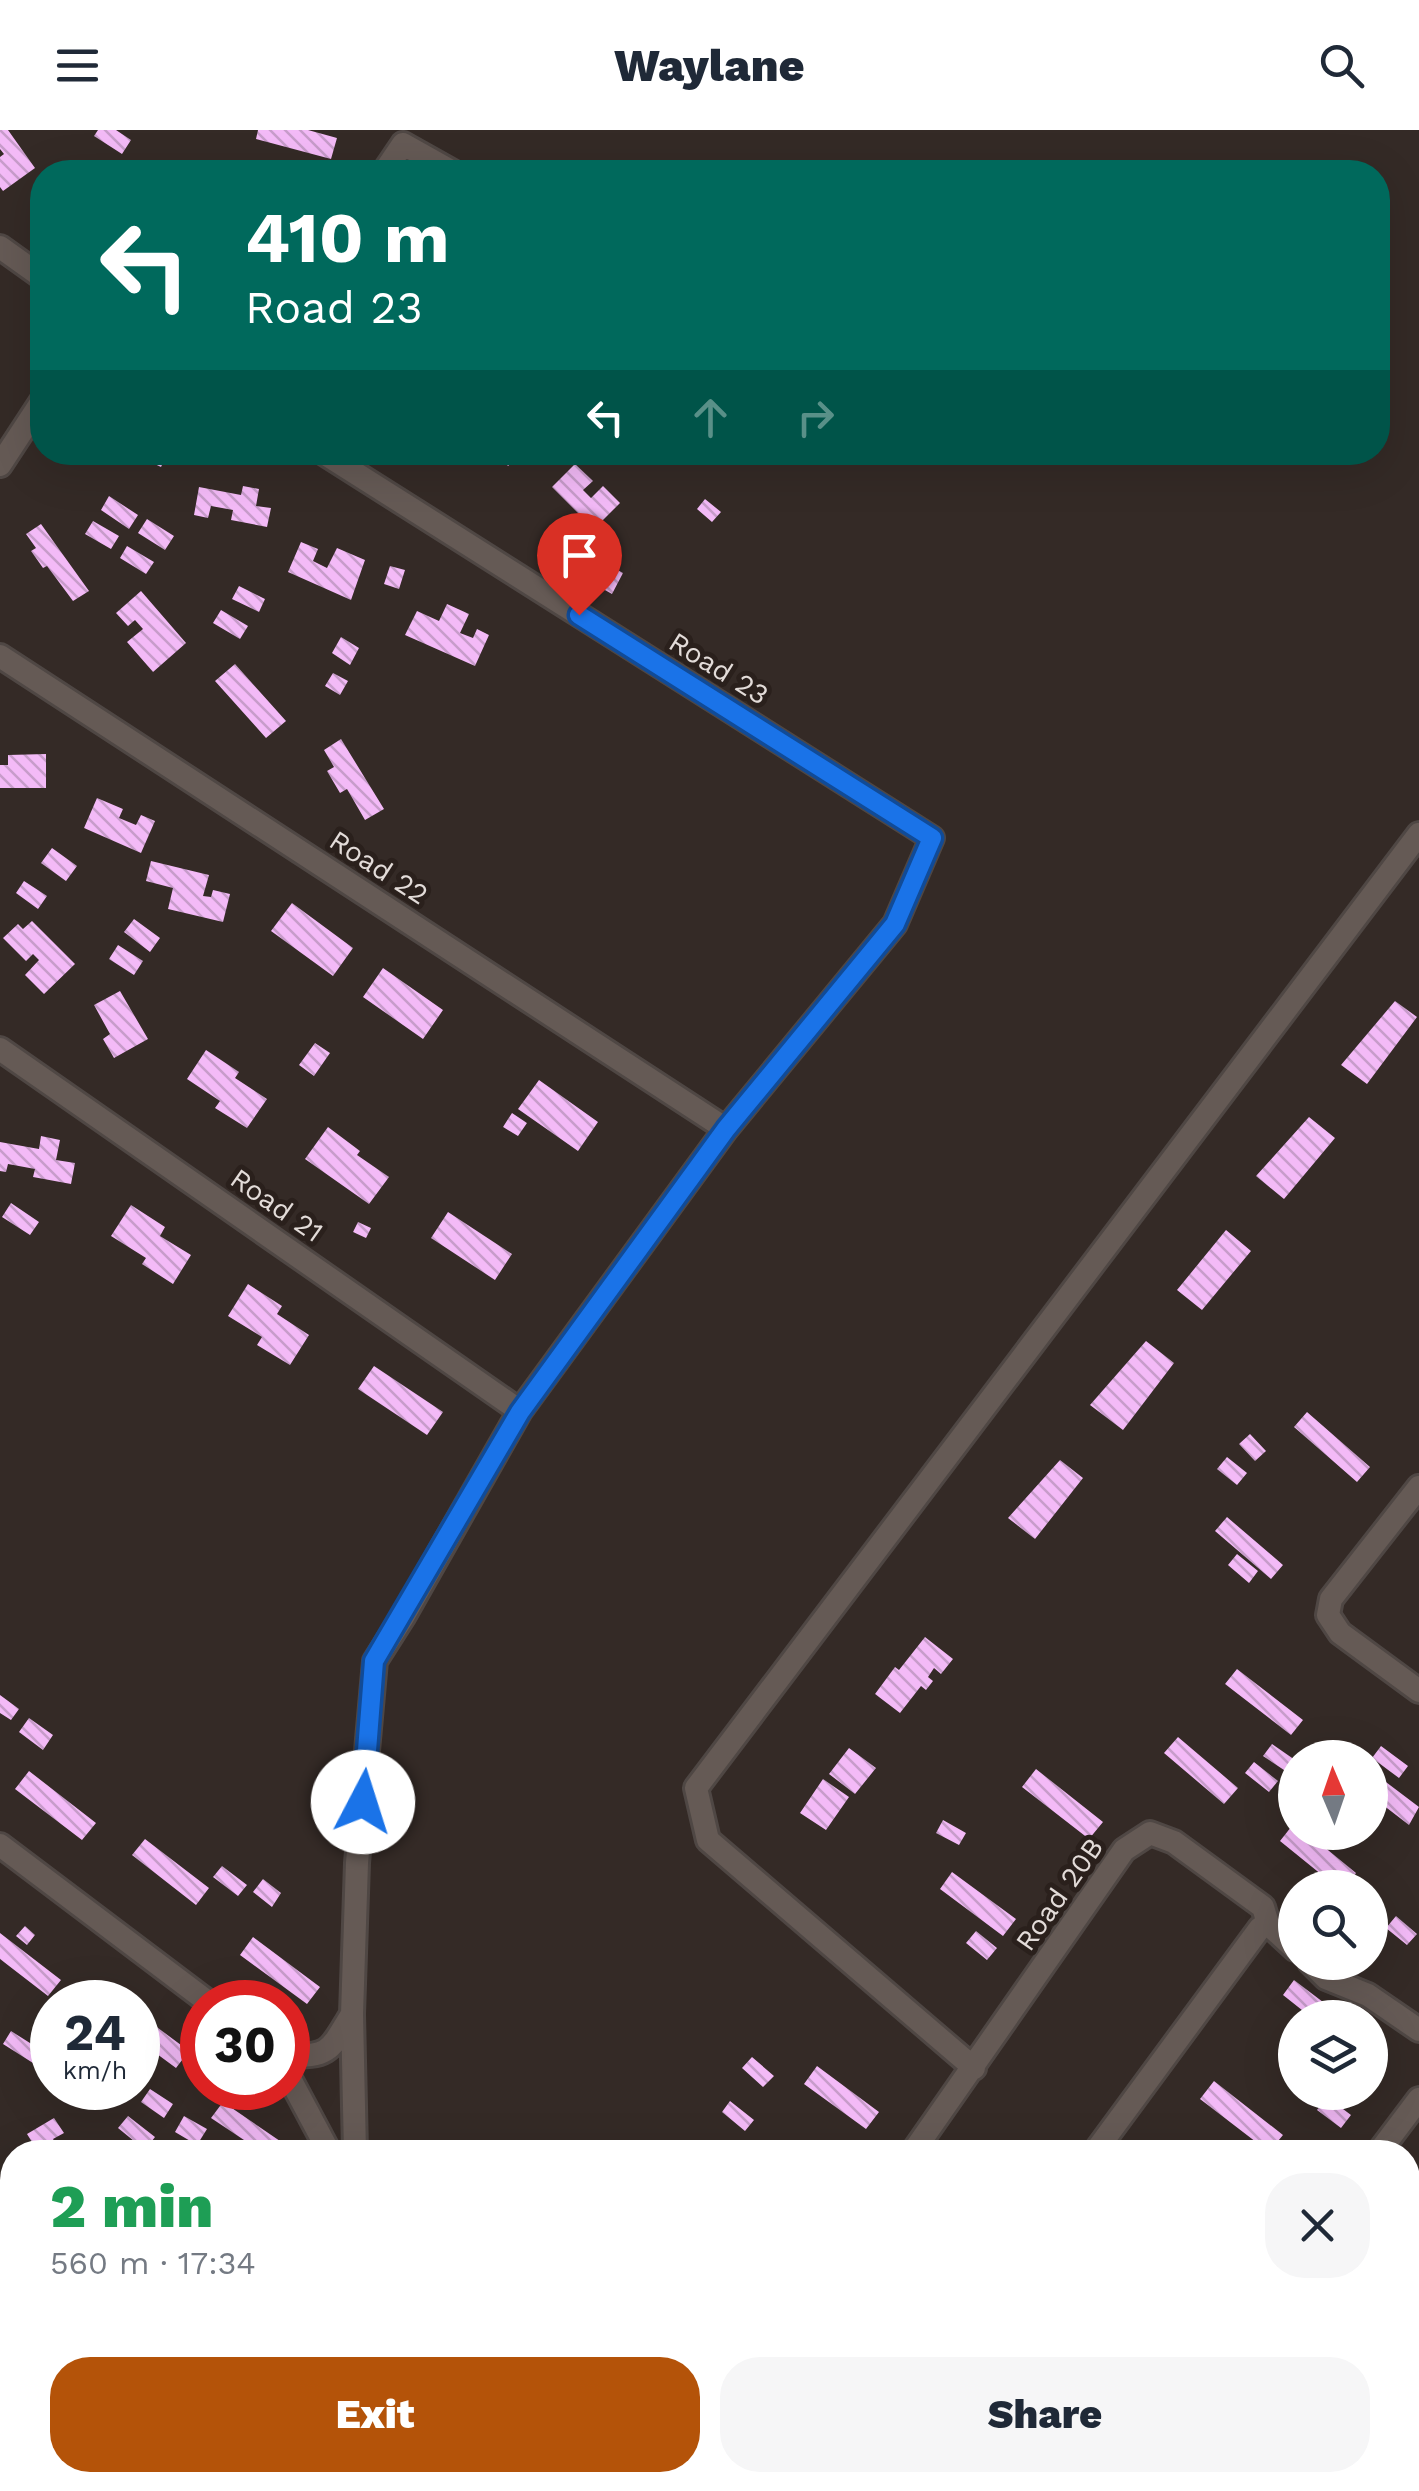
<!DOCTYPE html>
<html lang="en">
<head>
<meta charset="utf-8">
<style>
	:root { --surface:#fff; --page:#f6f6f7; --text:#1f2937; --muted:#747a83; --accent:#b45309 }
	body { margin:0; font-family:"Work Sans",sans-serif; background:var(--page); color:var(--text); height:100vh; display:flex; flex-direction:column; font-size:38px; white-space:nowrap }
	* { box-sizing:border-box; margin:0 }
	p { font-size:32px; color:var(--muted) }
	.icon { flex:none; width:55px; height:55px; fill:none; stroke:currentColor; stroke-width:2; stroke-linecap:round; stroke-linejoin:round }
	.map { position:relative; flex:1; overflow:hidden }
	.details { position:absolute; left:0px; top:2010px; width:1420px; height:352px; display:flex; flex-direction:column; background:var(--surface); border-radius:40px 40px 0 0; box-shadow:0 10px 40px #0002 }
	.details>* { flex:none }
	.hud { position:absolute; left:30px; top:30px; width:1360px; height:305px; border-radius:40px; box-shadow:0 10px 40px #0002; background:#00695c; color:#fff; overflow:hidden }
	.needle { width:65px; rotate:358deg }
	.controls { position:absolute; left:1278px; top:1610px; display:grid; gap:20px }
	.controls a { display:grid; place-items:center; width:110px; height:110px; border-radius:50%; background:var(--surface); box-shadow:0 10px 40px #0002; font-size:50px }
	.speed { position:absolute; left:30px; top:1850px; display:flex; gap:20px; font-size:50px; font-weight:700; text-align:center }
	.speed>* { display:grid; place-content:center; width:130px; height:130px; border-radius:50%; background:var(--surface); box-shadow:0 10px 40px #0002; line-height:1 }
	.speed small { font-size:25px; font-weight:400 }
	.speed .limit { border:15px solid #d22; background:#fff; color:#111 }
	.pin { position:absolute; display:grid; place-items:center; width:85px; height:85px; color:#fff; margin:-102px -42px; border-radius:50% 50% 50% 0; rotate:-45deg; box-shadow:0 0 10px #0007 }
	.pin .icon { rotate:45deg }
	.me { position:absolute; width:110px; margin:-55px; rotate:5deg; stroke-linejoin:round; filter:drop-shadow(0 0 8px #0008) }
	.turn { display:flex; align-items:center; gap:35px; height:210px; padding:0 50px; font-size:45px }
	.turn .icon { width:130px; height:130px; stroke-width:2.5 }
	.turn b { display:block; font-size:70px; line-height:85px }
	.lanes { display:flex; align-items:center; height:95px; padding:0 50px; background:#0003; justify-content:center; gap:50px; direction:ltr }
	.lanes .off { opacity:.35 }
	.round { display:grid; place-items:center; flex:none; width:105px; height:105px; border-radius:40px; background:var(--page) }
	.overview { display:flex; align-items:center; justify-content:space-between; height:170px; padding:0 50px }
	h1 { font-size:60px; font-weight:800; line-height:75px; color:#1e9e55 }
	.cta { display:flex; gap:20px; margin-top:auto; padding:20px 50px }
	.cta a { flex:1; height:115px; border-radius:40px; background:var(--accent); color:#fff; font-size:40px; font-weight:800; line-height:115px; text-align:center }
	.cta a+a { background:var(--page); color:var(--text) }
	header { display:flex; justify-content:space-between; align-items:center; height:130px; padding:0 50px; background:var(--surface); font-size:45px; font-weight:800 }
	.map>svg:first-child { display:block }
</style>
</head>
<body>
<header><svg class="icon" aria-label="menu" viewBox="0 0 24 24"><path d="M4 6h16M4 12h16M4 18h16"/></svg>Waylane<svg class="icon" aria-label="search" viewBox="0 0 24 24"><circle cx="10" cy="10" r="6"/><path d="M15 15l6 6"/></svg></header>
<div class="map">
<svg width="1419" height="2361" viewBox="0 0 1419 2361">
	<defs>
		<pattern id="building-back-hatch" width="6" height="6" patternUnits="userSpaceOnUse" patternTransform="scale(2.5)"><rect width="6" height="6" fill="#f3baf7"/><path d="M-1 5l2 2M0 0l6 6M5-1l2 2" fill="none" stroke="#c79cca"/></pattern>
	</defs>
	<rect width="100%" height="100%" fill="#342a26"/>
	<path fill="url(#building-back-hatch)" d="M0 0H8L35 38 3 61 0 57V27L4 24 0 19Z
		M98 0H116L131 10 122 24 94 6Z
		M258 0H308L337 8 331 29 256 9Z
		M216 30 231 42 206 40Z
		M129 322H168L161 337Z
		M497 322H523L508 336Z
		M575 334 593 351 583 360 591 368 603 356 620 373 594 399 552 357Z
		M243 356 259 359 256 376 271 378 267 397 231 390 233 380 211 376 208 388 194 385 199 357 241 365Z
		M109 366 138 385 129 399 101 380Z
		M705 369 721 382 712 392 697 379Z
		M147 389 174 406 165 420 138 403Z
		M93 391 119 406 111 419 85 404Z
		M41 394 89 461 73 471 47 436 43 438 31 421 36 418 26 404Z
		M301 412 318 419 313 431 327 438 337 418 365 430 351 470 288 442Z
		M127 416 154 432 146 444 120 428Z
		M598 429 623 443 612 464 587 450Z
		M390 436 405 440 399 459 384 454Z
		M239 456 265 469 259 482 232 469Z
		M141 461 186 513 153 542 127 512 143 499 135 490 128 496 116 483Z
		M447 474 469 484 460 503 473 508 477 499 489 505 475 536 405 505 417 481 439 491Z
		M221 480 248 496 240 509 213 493Z
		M341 507 359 518 350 535 332 523Z
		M235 534 286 591 266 608 215 551Z
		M333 543 348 551 340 565 325 556Z
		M341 609 384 679 365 690 347 659 340 663 327 641 334 637 324 620Z
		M46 624V658H0V635H8V625Z
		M97 668 123 679 119 688 136 695 141 685 155 691 141 723 84 698Z
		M52 718 77 736 66 751 41 733Z
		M151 731 209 745 203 766 211 767 213 760 230 764 223 792 168 779 173 758 146 751Z
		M24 751 47 766 38 779 16 763Z
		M292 773 353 818 333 846 271 801Z
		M134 789 160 808 150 822 124 802Z
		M32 791 75 834 44 864 25 845 39 830 33 824 26 831 3 808 18 794 23 799Z
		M118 815 143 831 134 845 109 829Z
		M383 838 443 880 423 909 363 867Z
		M120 861 148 909 114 928 103 909 110 904 94 875Z
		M1395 871 1417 887 1367 954 1341 935Z
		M315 913 330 923 314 946 299 935Z
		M206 920 239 942 235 948 267 969 247 998 215 978 220 971 187 949Z
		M539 950 598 992 578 1021 518 979Z
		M512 983 527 993 518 1006 503 997Z
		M1309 987 1335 1008 1284 1069 1256 1046Z
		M328 997 360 1021 357 1025 389 1047 369 1074 305 1029Z
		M41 1006 60 1010 56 1030 75 1033 71 1054 33 1047 35 1039 8 1034 6 1042 0 1041V1012L39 1019Z
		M11 1073 39 1092 30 1105 2 1087Z
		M131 1075 165 1097 160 1106 191 1125 173 1154 142 1134 146 1128 111 1106Z
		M448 1082 512 1124 495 1150 431 1108Z
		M358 1092 371 1098 366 1108 353 1102Z
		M1226 1100 1251 1121 1202 1180 1177 1160Z
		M248 1154 282 1176 277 1184 309 1205 290 1235 257 1215 262 1207 228 1186Z
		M1146 1211 1174 1233 1123 1300 1090 1275Z
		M374 1236 443 1282 427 1305 358 1259Z
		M1307 1282 1370 1337 1357 1352 1294 1297Z
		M1250 1304 1266 1321 1255 1331 1239 1314Z
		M1227 1327 1247 1343 1237 1355 1217 1339Z
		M1060 1330 1083 1348 1035 1409 1008 1388Z
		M1227 1387 1283 1435 1271 1449 1215 1401Z
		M1237 1424 1258 1441 1249 1453 1228 1435Z
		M925 1507 953 1529 941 1544 934 1538 928 1547 933 1551 926 1560 921 1556 900 1583 875 1564 895 1537 899 1540Z
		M1237 1539 1303 1590 1291 1605 1225 1554Z
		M0 1565 19 1579 11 1590 0 1583Z
		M29 1588 53 1605 43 1620 19 1602Z
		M1178 1607 1238 1658 1224 1674 1164 1623Z
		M1272 1614 1295 1630 1287 1642 1263 1626Z
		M1381 1616 1408 1636 1399 1648 1372 1628Z
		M849 1618 876 1638 855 1664 829 1644Z
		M1254 1632 1278 1651 1269 1662 1245 1643Z
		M1036 1639 1103 1692 1089 1709 1022 1657Z
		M1370 1640 1419 1677 1409 1695 1370 1665Z
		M29 1641 96 1693 82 1710 15 1659Z
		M823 1649 849 1667 826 1700 800 1683Z
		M1291 1657 1295 1660V1680L1281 1669Z
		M943 1690 966 1703 959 1715 936 1703Z
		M1295 1692V1702H1306L1356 1743 1345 1758H1338L1280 1711Z
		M145 1709 209 1758 196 1775 132 1725Z
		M222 1736 247 1755 238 1766 213 1747Z
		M952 1742 1016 1789 1003 1806 940 1759Z
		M263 1749 281 1763 272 1777 253 1762Z
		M1396 1786 1417 1804 1407 1815 1386 1798Z
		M25 1796 35 1805 27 1815 16 1806Z
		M976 1801 997 1818 987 1830 966 1813Z
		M0 1803 61 1850 48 1866 0 1829Z
		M253 1807 320 1857 307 1874 240 1825Z
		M1294 1850 1344 1888H1312L1283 1865Z
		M138 1883 189 1921 176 1938 138 1910Z
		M11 1901 41 1920 33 1933 3 1914Z
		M752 1927 774 1946 763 1957 742 1938Z
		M817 1936 879 1982 866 1999 804 1954Z
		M1214 1951 1283 2005 1269 2022 1200 1969Z
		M150 1959 173 1974 164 1988 141 1972Z
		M1327 1967 1351 1985 1341 1998 1317 1980Z
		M730 1971 754 1990 745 2001 722 1982Z
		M223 1972 296 2022H262L211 1988Z
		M128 1986 155 2007 145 2020 118 1998Z
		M184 1986 207 1999 197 2015 175 2002Z
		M54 1988 64 2003 53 2009 61 2022H38L27 2004Z
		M1408 2135 1419 2144V2169L1408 2160Z"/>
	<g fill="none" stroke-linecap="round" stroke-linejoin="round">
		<defs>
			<path id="minor" d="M403 14 453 42
				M384 42 403 14
				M0 117 42 147
				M322 322 932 708 895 794 726 999 520 1281 403 1487 375 1531 357 1733 352 1884 355 2022
				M0 335 42 271
				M0 526 726 999
				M0 919 520 1281
				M1419 1357 1331 1469 1328 1485 1340 1503 1419 1561
				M0 1715 208 1872
				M1268 1794 1295 1819
				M1310 1832 1326 1848 1368 1865 1419 1900
				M288 1925C331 1928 331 1918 352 1884
				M974 1938 708 1710 696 1658 1419 704
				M288 1945 329 2022
				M913 2022 1124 1720 1150 1703 1174 1712 1263 1777 1268 1794 1260 1798 1095 2022
				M1379 2022 1419 1969
				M0 2089 12 2098
				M358 2350V2361
				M208 2361 217 2350
				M1129 2361 1137 2350
				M1415 2361 1408 2352 1410 2338 1419 2327"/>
		</defs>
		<use href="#minor" stroke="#4f4744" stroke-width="28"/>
		<use href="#minor" stroke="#655a55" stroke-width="22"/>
	</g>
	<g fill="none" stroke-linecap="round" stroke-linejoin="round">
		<defs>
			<path id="route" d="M363 1672 374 1531 520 1282 726 999 895 794 932 708 579 485"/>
		</defs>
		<use href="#route" stroke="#114b97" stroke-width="25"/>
		<use href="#route" stroke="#1a73e8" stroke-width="18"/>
	</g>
	<g text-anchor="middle" stroke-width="10" stroke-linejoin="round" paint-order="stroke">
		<g font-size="28" fill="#e3dcd9" stroke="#2a201c">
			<text transform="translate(719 538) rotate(32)" y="10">Road 23</text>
			<text transform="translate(379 737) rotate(33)" y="10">Road 22</text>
			<text transform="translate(277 1075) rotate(35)" y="10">Road 21</text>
			<text transform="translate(1059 1764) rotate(-55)" y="10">Road 20B</text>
		</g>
	</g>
</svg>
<div class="controls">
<a><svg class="needle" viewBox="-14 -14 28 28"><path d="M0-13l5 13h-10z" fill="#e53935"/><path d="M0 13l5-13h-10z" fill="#747a83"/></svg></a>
<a><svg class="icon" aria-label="search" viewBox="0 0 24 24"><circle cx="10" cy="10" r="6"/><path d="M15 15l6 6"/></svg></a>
<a><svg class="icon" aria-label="layers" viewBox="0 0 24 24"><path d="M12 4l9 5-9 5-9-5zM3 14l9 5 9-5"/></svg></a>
</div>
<div class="speed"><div>24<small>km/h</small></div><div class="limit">30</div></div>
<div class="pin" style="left:579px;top:485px;background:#d93025"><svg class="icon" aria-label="arrive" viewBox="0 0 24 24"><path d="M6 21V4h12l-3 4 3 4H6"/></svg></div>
<svg class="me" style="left:363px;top:1672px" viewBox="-20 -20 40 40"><circle r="19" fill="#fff"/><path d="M0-13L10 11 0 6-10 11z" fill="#1a73e8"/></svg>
<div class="hud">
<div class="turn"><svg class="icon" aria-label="left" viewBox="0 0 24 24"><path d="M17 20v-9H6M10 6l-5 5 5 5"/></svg><div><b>410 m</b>Road 23</div></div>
<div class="lanes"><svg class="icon" aria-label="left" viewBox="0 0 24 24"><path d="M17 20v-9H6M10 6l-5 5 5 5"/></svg><svg class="icon off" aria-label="ahead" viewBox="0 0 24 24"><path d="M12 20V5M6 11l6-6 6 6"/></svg><svg class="icon off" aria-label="right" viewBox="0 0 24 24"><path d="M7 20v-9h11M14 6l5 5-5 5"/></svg></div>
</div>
<section class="details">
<div class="overview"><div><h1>2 min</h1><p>560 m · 17:34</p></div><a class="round"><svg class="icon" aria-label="close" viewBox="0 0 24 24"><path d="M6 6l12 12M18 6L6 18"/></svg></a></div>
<div class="cta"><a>Exit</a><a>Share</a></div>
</section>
</div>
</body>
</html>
